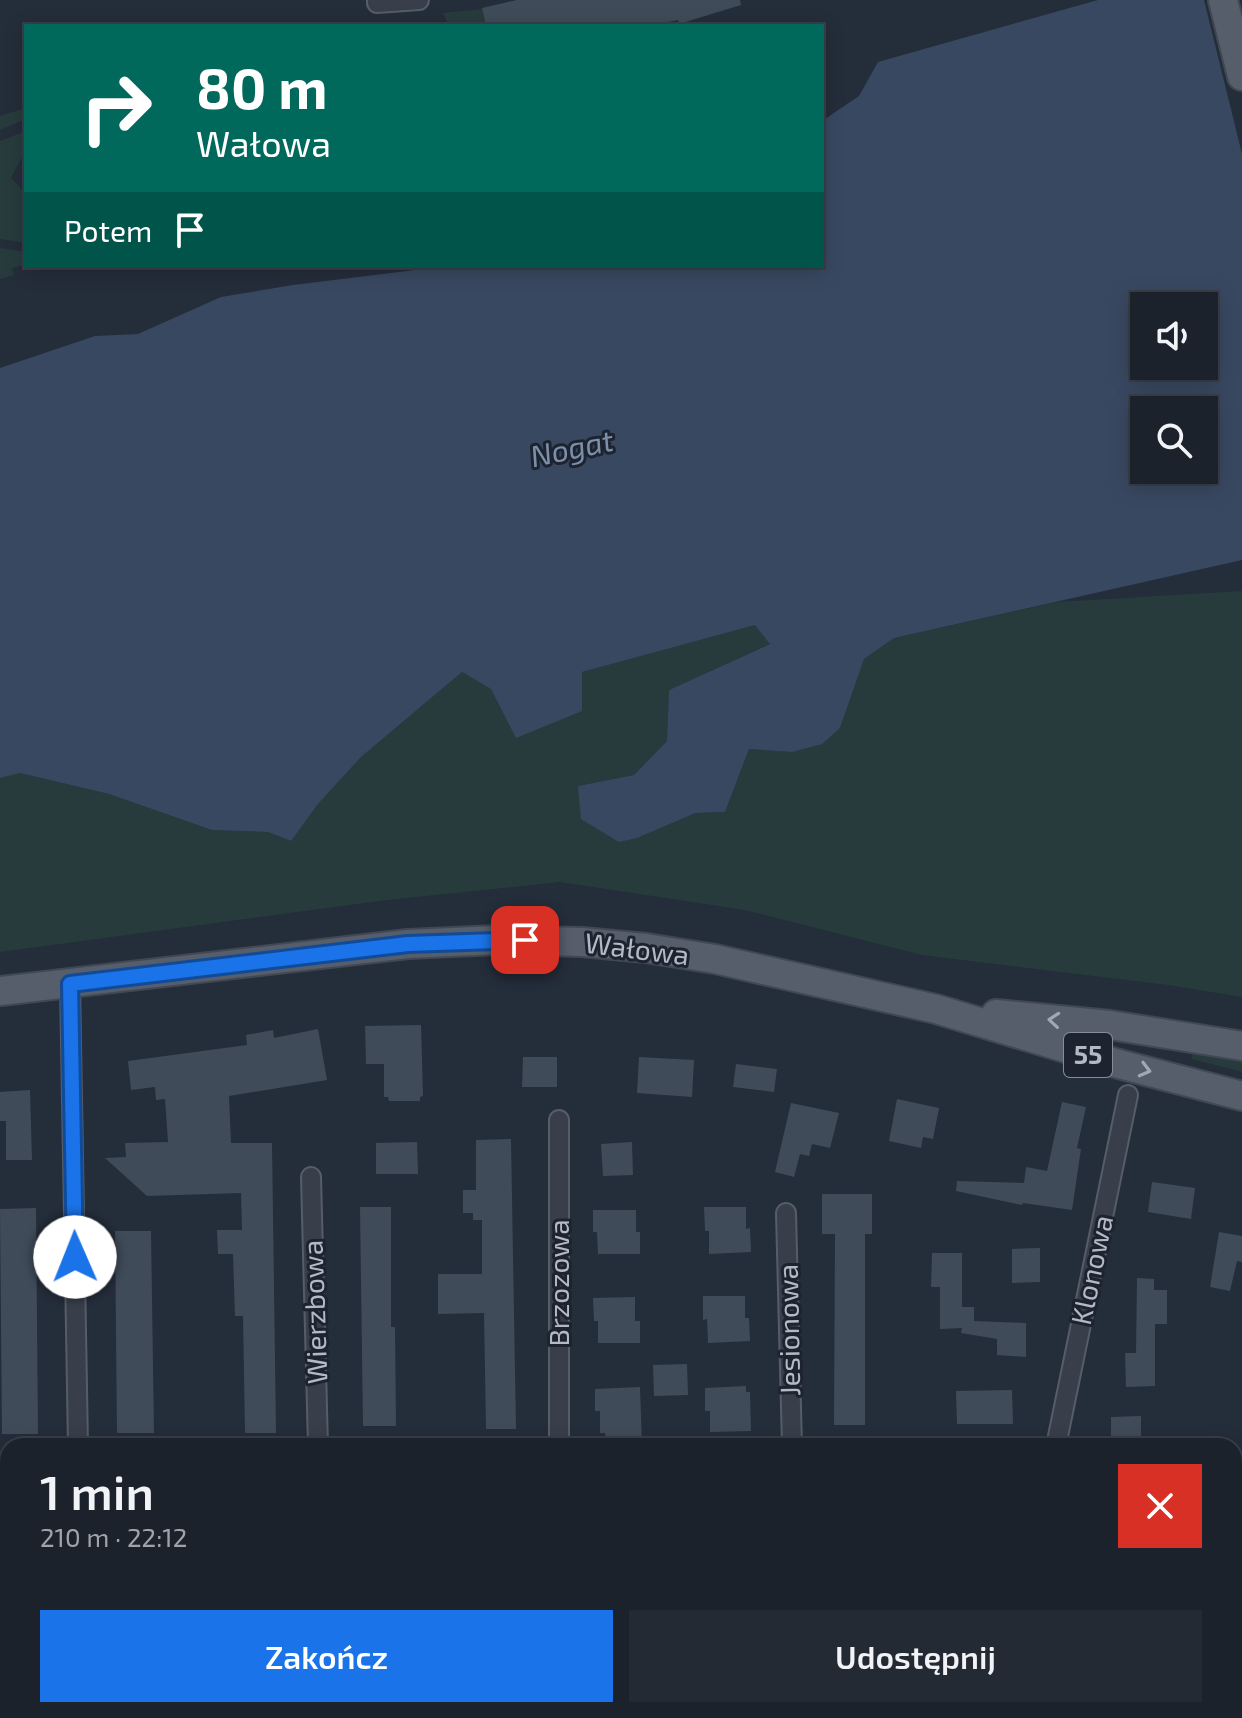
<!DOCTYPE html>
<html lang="pl">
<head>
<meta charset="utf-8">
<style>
	:root { --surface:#1b222c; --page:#242a34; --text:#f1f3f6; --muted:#a0a4a9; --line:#393f48; --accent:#1a73e8 }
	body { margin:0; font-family:"Exo 2",sans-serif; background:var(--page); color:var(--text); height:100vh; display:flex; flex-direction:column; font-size:30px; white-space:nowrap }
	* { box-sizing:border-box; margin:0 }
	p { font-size:26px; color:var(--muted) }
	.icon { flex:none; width:44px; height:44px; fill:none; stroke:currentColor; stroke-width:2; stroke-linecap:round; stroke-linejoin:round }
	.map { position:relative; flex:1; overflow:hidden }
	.details { position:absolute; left:0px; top:1438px; width:1242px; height:280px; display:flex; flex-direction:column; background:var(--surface); border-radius:24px 24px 0 0; box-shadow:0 4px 20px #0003,0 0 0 2px var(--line) }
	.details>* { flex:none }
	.hud { position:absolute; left:24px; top:24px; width:800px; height:244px; border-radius:0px; box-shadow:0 4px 20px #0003,0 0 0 2px var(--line); background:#00695c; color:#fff; overflow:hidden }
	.fabs { position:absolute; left:1130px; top:292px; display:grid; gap:16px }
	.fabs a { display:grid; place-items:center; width:88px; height:88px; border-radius:0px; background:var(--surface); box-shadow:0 4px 20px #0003,0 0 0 2px var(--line); font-size:40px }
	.pin { position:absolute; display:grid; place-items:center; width:68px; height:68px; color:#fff; margin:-34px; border-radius:16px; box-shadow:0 4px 12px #0006 }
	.me { position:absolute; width:88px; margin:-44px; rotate:359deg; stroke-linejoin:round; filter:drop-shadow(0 0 6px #0008) }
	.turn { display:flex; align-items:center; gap:28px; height:168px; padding:0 40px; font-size:36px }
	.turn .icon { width:104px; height:104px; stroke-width:2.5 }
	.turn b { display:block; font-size:56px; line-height:68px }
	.then { display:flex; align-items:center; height:76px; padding:0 40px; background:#0003; gap:16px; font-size:30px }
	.round { display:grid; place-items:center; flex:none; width:84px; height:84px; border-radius:0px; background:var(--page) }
	.headline { display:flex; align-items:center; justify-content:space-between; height:136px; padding:0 40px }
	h1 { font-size:48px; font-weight:600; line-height:60px }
	.button { display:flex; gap:16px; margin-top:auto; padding:16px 40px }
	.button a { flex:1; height:92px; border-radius:0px; background:var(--accent); color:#fff; font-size:32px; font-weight:600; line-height:92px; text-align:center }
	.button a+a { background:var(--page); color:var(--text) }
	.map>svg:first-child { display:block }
</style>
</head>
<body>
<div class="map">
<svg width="1242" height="1718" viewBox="0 0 1242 1718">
	<rect width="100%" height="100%" fill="#242d3a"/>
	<path fill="#273b3d" d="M482 9 486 26H449L443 13Z
		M26 108V119L0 130V116Z
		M26 131V150L11 178 26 194V243L0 239V141Z
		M0 248 26 252V264L12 268 14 275 0 279Z
		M1242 591V997L1168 985 922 955 745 910 560 882 387 900 0 952V778L20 773 109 794 212 830 268 832 291 841 318 804 361 757 462 672 491 689 517 738 582 672 755 625 771 643 669 690 667 741 634 775 578 786 619 842 637 838 697 813 725 812 749 749 792 752 840 728 864 659 894 638 1057 602Z
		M1194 1047 1242 1056V1072L1192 1059Z"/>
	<path fill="#394861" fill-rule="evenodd" d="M1098 0H1242V560L894 638 864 659 840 728 822 744 792 752 749 749 725 812 696 813 637 838 619 842 581 819 578 786 634 775 667 741 669 690 770 644 755 625 582 672V711L516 738 491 689 462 672 361 757 318 804 291 841 268 832 212 830 109 794 20 773 0 778V368L95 336 138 334 221 297 293 285 448 266H822V121L859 96 878 62ZM1144 306H1204V366H1144ZM1144 410H1204V470H1144Z"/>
	<path fill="#242d3a" d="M1204 0H1242V154Z"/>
	<path fill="#404b59" d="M517 0H740L741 5 679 24 678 20 647 26H486L482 8Z
		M421 1025 423 1096 420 1097V1101H389L388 1097H384V1064H366L365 1026Z
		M318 1029 327 1080 229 1096 231 1143H272L276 1433H245L243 1316H235L233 1254H218L217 1230H242L241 1193 147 1196 105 1158 126 1157 125 1143 168 1142 165 1099 156 1100 155 1087 131 1090 128 1061 247 1045 246 1035 273 1030 274 1038Z
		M523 1057H557V1087H522Z
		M639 1057 694 1060 692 1097 637 1093Z
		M736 1064 777 1069 774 1092 733 1087Z
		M30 1090 32 1160H6V1121H0V1092Z
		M897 1099 939 1108 933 1139 923 1137 921 1148 889 1141Z
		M1062 1102 1086 1107 1077 1148 1081 1149 1072 1210 1023 1203 1022 1205 956 1191 957 1181 1024 1183 1026 1167 1047 1171Z
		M791 1103 839 1113 830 1148 812 1144 809 1156 800 1154 794 1177 775 1172Z
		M511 1139 516 1429H486L484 1313 438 1314V1274H482V1220H473V1213H463V1190H476V1140Z
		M417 1142 418 1174H376V1143Z
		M632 1142 633 1175 603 1176 601 1144Z
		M1152 1182 1195 1188 1191 1219 1148 1212Z
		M822 1194H872V1234H865V1425H834L835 1234H822Z
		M360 1207H391V1327H395L396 1426H363Z
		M704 1207H746V1229L750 1228 751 1252 709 1254V1231H705Z
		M36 1208 38 1434H2L0 1209Z
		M593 1210H636V1232H640V1254H598L597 1232H593Z
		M115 1231H151L154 1433H117Z
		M1219 1232 1242 1236V1262L1237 1261 1230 1291 1210 1287Z
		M1040 1248V1282L1012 1283V1249Z
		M932 1253H962V1307H974V1321L1026 1323V1357L997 1355V1339L961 1333 962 1328 940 1329V1287H931Z
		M1137 1278 1154 1279V1290H1167V1324H1155V1386L1126 1387 1125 1353H1136Z
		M703 1296H745V1318H749L750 1341 708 1343 707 1319 703 1320Z
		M635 1297V1321H640V1343H598V1321H594L593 1298Z
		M687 1364 688 1395 654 1396 653 1365Z
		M746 1386V1392H750L751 1431 710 1432V1411H705V1388Z
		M640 1387 642 1445 606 1446 605 1433H600V1411H595V1389Z
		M1012 1390 1013 1424H957L956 1391Z
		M1141 1416V1446H1111V1417Z"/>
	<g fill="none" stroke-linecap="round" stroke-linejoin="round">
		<defs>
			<path id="minor" d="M377 0V3L419 0
				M70 984 78 1446
				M559 1120V1446
				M311 1177 318 1446
				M786 1213 792 1446
				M1056 1446 1128 1095
				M0 1681H8
				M82 1710V1718
				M325 1710V1718
				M560 1710V1718
				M798 1710V1718"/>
			<path id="primary" d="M1223 0 1242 76
				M0 991 408 944 497 940 582 942 646 948 715 959 936 1009 1115 1063 1242 1096
				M996 1014 1110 1025 1242 1046"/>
		</defs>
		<use href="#minor" stroke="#565d69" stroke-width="22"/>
		<use href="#primary" stroke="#414854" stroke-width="32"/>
		<use href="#minor" stroke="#383f4b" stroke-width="18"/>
		<use href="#primary" stroke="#565e6b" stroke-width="28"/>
	</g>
	<defs><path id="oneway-chevron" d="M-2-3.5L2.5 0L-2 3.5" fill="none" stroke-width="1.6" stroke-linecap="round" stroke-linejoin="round" transform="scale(2)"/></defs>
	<g stroke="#a0a8b4">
		<use href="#oneway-chevron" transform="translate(1054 1020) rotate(-175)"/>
		<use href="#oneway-chevron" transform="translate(1145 1070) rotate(15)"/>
	</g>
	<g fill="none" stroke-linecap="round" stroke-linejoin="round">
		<defs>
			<path id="route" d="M75 1257 70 984 408 944 525 940"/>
		</defs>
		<use href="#route" stroke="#114b97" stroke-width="20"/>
		<use href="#route" stroke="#1a73e8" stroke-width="14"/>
	</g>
	<g text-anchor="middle" stroke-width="6" stroke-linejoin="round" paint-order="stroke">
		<rect fill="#1d2430" stroke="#868d99" stroke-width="2" x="1064" y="1033" width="48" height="44" rx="6"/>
		<g font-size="26" font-weight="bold" fill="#b3bac6">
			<text x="1088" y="1064">55</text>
		</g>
		<g font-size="28" fill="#b3bac6" stroke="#1d2430">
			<text transform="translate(637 949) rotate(7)" y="10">Wałowa</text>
			<text transform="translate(1092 1270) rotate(-78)" y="10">Klonowa</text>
			<text transform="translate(559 1283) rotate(-90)" y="10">Brzozowa</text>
			<text transform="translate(315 1312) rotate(-92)" y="10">Wierzbowa</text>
			<text transform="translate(789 1330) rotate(-91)" y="10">Jesionowa</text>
		</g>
		<g font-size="30" font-style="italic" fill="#7c90ac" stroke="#1d2430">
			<text transform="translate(572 449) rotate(-12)" y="10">Nogat</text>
		</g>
	</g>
</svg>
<div class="fabs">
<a><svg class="icon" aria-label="sound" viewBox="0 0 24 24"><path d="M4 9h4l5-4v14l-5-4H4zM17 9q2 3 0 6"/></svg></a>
<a><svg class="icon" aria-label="search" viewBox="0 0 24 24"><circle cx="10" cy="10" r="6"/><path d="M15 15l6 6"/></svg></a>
</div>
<div class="pin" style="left:525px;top:940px;background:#d93025"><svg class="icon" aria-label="arrive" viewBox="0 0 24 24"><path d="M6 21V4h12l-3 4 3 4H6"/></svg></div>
<svg class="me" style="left:75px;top:1257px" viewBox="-20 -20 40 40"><circle r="19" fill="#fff"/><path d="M0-13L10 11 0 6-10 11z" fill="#1a73e8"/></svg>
<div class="hud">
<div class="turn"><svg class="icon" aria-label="right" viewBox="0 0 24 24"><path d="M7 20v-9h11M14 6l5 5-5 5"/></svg><div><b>80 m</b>Wałowa</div></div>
<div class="then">Potem<svg class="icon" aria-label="arrive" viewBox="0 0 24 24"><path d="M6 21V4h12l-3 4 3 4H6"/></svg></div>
</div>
<section class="details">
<div class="headline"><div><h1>1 min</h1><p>210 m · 22:12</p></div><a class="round" style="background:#d93025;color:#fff"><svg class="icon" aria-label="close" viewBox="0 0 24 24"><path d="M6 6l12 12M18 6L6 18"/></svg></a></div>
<div class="button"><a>Zakończ</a><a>Udostępnij</a></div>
</section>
</div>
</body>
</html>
